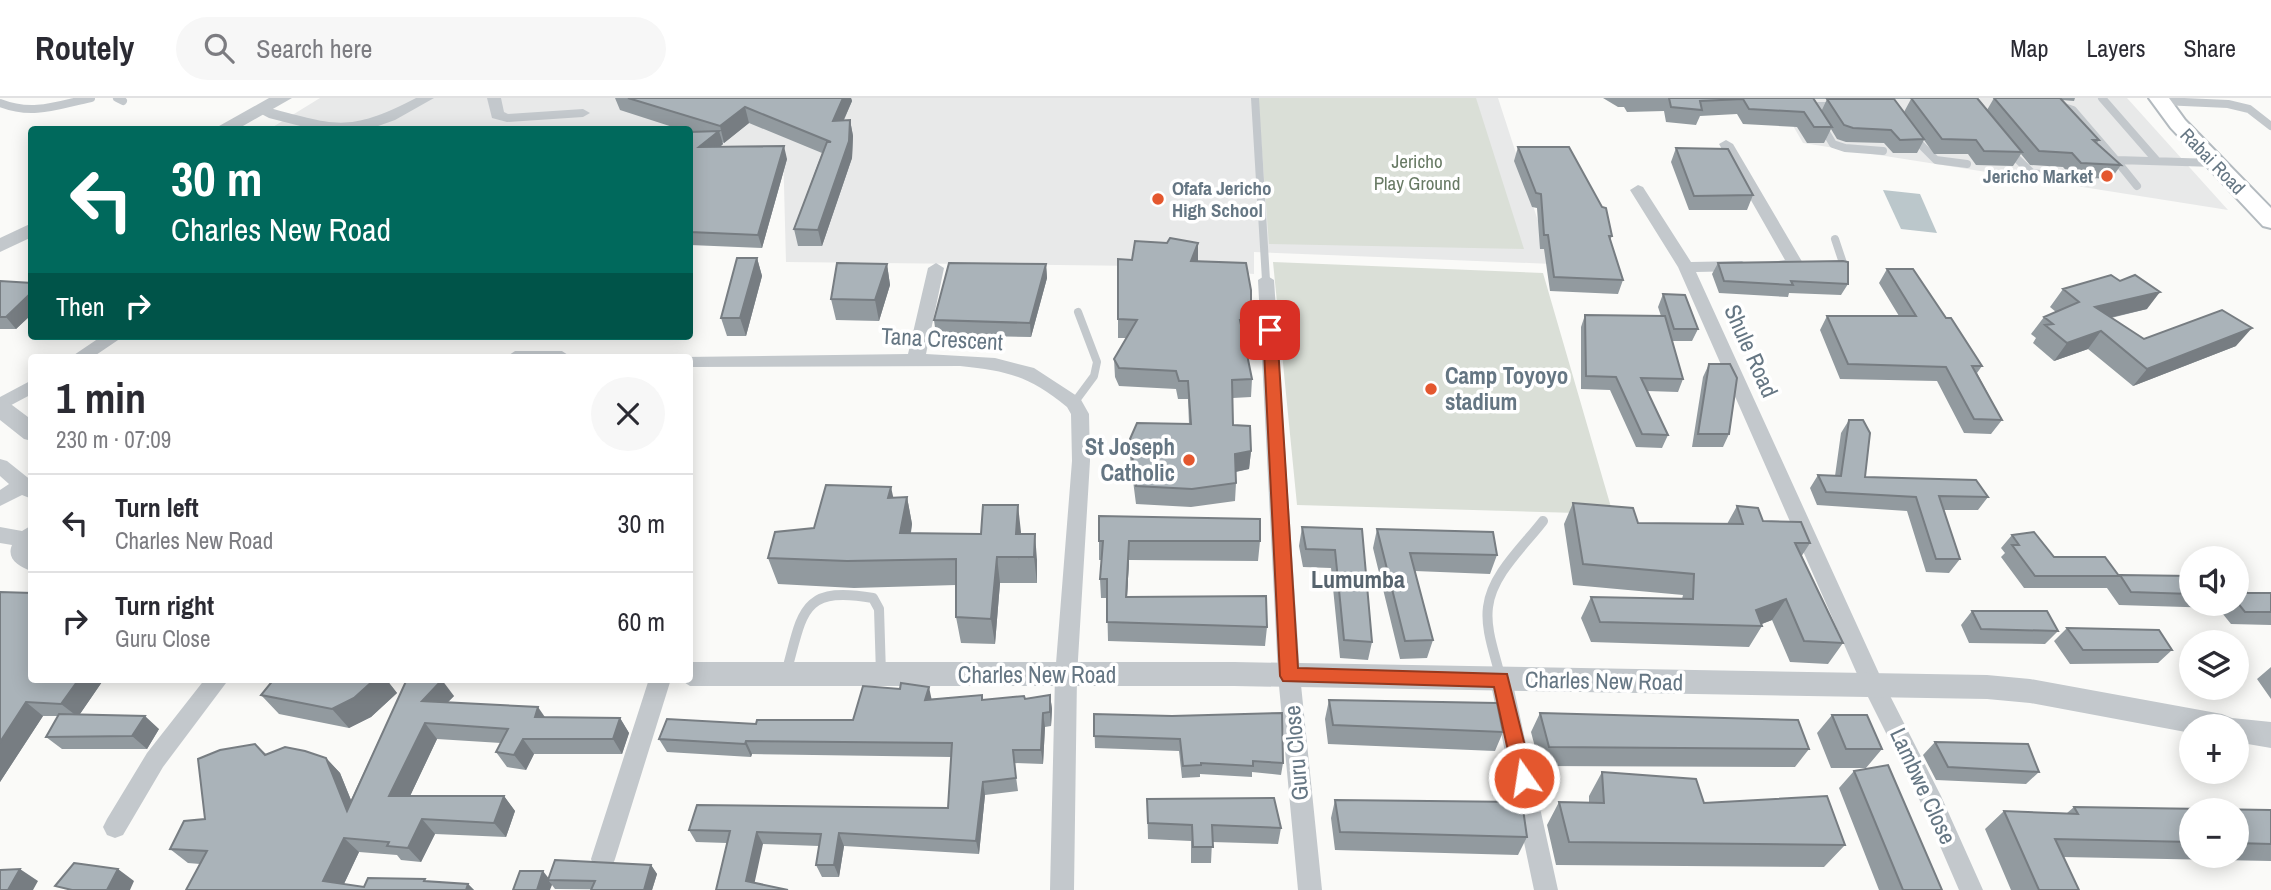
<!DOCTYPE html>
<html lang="en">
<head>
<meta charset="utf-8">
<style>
	:root { --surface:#fff; --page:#f7f7f7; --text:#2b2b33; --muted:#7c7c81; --line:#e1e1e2 }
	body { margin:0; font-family:"Archivo Narrow",sans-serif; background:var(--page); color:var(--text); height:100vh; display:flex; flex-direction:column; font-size:26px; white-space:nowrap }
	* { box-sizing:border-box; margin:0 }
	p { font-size:23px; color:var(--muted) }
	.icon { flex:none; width:38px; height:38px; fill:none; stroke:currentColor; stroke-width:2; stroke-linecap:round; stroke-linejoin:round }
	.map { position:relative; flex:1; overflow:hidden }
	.details { position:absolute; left:28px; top:256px; width:665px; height:329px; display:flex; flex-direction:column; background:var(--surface); border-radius:7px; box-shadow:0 4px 18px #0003 }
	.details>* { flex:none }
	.hud { position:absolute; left:28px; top:28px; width:665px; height:214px; border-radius:7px; box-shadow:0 4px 18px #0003; background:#00695c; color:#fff; overflow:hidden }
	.buttons { position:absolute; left:2179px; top:448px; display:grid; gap:14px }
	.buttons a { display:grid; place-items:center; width:70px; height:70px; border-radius:50%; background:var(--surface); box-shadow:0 4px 18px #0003; font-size:35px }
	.pin { position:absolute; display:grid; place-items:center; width:60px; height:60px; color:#fff; margin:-30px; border-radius:14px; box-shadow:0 4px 10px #0006 }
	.me { position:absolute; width:77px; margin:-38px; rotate:347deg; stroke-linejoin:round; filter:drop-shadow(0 0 5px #0008) }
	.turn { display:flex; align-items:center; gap:24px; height:147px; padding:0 28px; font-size:32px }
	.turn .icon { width:91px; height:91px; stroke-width:2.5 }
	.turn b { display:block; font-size:49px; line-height:60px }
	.then { display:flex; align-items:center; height:66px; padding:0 28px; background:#0003; gap:14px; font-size:26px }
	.round { display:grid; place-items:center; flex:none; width:74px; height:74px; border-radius:37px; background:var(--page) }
	.summary { display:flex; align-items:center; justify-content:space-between; height:119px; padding:0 28px }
	h1 { font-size:42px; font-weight:700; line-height:52px }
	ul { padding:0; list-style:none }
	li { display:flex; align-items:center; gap:21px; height:98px; padding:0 28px; border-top:2px solid var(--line) }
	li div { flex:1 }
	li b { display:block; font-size:26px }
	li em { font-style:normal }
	header { display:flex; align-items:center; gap:42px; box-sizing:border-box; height:98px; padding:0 35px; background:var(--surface); border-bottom:2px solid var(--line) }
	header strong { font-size:33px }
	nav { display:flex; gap:38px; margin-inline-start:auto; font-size:24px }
	.search { width:490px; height:63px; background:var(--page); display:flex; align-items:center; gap:18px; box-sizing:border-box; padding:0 24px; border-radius:38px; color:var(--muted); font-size:26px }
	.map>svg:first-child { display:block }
</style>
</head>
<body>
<header>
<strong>Routely</strong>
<div class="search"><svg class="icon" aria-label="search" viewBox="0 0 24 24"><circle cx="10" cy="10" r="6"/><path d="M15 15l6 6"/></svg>Search here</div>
<nav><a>Map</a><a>Layers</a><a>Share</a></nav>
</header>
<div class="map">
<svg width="2271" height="792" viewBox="0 0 2271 792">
	<rect width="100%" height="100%" fill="#fafaf8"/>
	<path fill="#e8e9e9" d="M320 0H1498L1552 166 1254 154V176L1142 168 786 164 783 49 690 46V32H268Z
		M1777 0H2127L2228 112 1803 45Z"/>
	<path fill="#dadfd7" d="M1258 0H1476L1524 151 1269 146Z
		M1273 164 1543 175 1613 416 1297 407Z"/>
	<path fill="#bbc7cb" d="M1883 92 1920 96 1937 135 1901 131Z"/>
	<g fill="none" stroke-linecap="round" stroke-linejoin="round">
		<defs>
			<path id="secondary" d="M2149 0H2169L2185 22 2271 110V130L2263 128 2171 30Z"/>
		</defs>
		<use href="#secondary" stroke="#b3babf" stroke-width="4"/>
		<path stroke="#c3c8cc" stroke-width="8" d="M117 0 123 3
			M1255 0 1266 182
			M1804 0 1809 8H1837
			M2102 0 2157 63
			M2162 3 2228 6 2249 11 2271 28
			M0 5C33 18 58 7 91 0
			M2058 7 2073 12 2116 62 2215 65
			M1821 26 1833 46 1845 50 1883 53
			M1914 40 1936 62 1967 66
			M2011 55 2032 75 2063 79
			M2116 62 2137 88
			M1835 141 1844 168 1838 170
			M1074 305 1094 278 1097 264 1078 214"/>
		<path stroke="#c3c8cc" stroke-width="10" d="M786 575C803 515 800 487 873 500L879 511 881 576
			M1500 578C1495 556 1485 531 1488 509 1492 476 1524 448 1543 423"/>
		<path fill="#c3c8cc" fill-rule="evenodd" d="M416 0H434L395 22 367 32H316L269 20 254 12 261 8C334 26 345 37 416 0Z
			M487 0H501L504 14 508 16 583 11 590 15 583 19 507 24 492 20Z
			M1726 42 1733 46 1804 167 1802 171 1776 173 1768 168 1770 164 1785 162 1719 46Z
			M1638 87 1643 89 1691 164 1742 163 1750 168 1742 173 1696 174 1882 582 1941 698 1983 792H1959L1924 711 1861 585 1678 169 1630 92Z
			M936 165 944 170 926 256 995 260 1034 270 1080 300 1089 316 1090 363 1077 578 1074 792H1050L1055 578 1072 363 1071 316 1067 309C1029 278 1008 273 960 268L690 269V259H684L908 256 928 170Z
			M1266 177 1274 182 1300 577 1322 792H1298L1278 577 1258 182Z
			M102 238H124L93 259H71Z
			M515 253H562L571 259H506Z
			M32 282V296L0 313V299Z
			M0 361 7 363 32 383V401L22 397 0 408V392L9 386 0 378Z
			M32 427V473C19 469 6 461 12 447L0 445V429L22 433Z
			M1501 573 1509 575 1512 582 1558 792H1534L1490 582 1493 575Z
			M205 581H229L163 669 123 737 115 740 107 737 103 729 107 721 147 655Z
			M649 581H671L615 761 612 769 603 772 594 769 591 761Z"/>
		<path fill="#c3c8cc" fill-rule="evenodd" d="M269 0H292L236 32H212Z
			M32 125V139L0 154V140Z
			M0 302 8 304 32 322V343L24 341 0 322Z
			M690 564H1234L1987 577 2030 581 2222 616 2232 620 2271 624V650L2236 644V628H2191V635L2030 605 1987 601 1234 588H690L679 581H690Z"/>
		<use href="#secondary" fill="#fff" fill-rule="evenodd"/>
	</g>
	<path fill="#929a9f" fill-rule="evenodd" d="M615 0H851L852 3 844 22H850L853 38 852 60 822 148H798L794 131 822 55 749 25 724 45 722 44 723 46 720 49 787 61 762 150 690 147V32H682L620 12Z
		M1603 0H2075L2074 3 2062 2 2099 42 2097 45 2121 67 2111 81 2072 79 2063 69 2030 67 2021 56 2013 68 1976 67 1968 56H1934L1924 42 1917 55H1893L1884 45 1846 44 1837 41 1831 31 1824 45H1807L1797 29 1743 26 1737 16 1700 18 1696 27 1666 24 1664 13 1627 14 1624 9H1618ZM1978 0H1994L1987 12ZM1813 1H1827L1821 14ZM1834 1H1911L1904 14Z
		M1518 49 1612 138 1610 142 1623 182 1618 196 1550 193 1544 151H1540L1537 110 1532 109 1514 63Z
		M1676 50 1753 97 1747 112H1689L1671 64Z
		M757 160 762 178 746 238H727L721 220Z
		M1118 161 1197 163 1251 222 1249 240H1244L1252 281 1251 299 1233 300V327L1251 353 1249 371 1236 374V385L1235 403 1191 409 1136 406 1130 359V341L1189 326 1188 301H1178L1176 291 1119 288 1115 279 1114 261 1127 240H1118Z
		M1718 165 1848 186 1841 197 1789 195 1788 199 1719 195 1712 176Z
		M887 166 890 187 879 223 836 222 831 201Z
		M1046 166 1047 180 1031 239 936 237 934 222Z
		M1887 171 1946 220 1982 268 1977 275 2002 322 1991 336 1964 335 1937 283 1840 281 1820 232 1827 218H1899L1879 185Z
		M0 183 32 185V216L16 231H0Z
		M2063 191 2147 211 2111 220 2144 241 2236 248 2133 288 2088 251 2054 263 2033 245 2036 240 2031 236 2044 219 2056 214 2050 209Z
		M1663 196 1698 231 1692 243H1672L1683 281 1678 294 1647 293 1668 337 1662 350 1636 349 1610 292 1581 291V229L1585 217 1661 218 1658 209Z
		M1709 266 1729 336 1723 349H1692L1703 279Z
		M1849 322 1865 379 1988 399 1978 412H1943L1960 461 1949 475 1926 474 1907 413 1817 407 1810 390 1818 377 1835 378 1841 335Z
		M893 399H907L912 426 911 435 1021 436 1037 462V485H1000L995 546 961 545 956 519V487L854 490 778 486 768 460 814 430Z
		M1573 405 1638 425 1727 426 1737 408 1763 423 1810 445 1801 459 1843 545 1828 566 1790 564 1772 522 1762 526V528L1749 549 1591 544 1581 520 1591 499 1682 501 1683 497 1573 487 1564 426Z
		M1302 429 1362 431 1372 544 1368 562 1340 560 1331 470 1303 469 1299 448Z
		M1377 431 1497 457 1490 476 1415 473 1433 542 1427 560 1400 561 1373 450Z
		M2012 437 2054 459 2119 478H2191V506H2236V479L2247 495H2271V527L2231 526 2218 510 2119 507 2107 490H2024L2001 459 2005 455 2001 450Z
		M1099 443H1260L1258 463 1129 462 1127 499 1267 529 1265 548 1108 543 1107 500H1101L1100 481 1102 462H1099Z
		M0 494 32 581H104L79 617 159 631 147 651H62L46 639 58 618H43L0 684Z
		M1972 513 2058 533 2045 546 1969 545 1961 527Z
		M2067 530 2172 552 2158 565 2070 566 2054 543Z
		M2271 569V601L2257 581Z
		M274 581H386L397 595 371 619 349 630 279 616 261 597Z
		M407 581 454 598 448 604 545 619 620 620 629 635 622 656H534L526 672 507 669 496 654 501 645 437 641 410 698H504L515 713 506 739 435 736 421 764 401 762 397 757 359 754 344 786 364 789 428 783 468 786 474 792H186L200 766 188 765 170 751 205 721 255 646 266 656 326 660 340 675 351 702Z
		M982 597 983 602 1025 601 1050 597 1052 611 1051 628 1045 629 1043 666 1014 665 1018 693 985 697 979 756 844 748 839 779H822L816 767 819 748 763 746 716 792 727 745 696 744 689 732 948 710 951 659 752 656 751 659 667 654 659 641 756 626 853 622 932 601Z
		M1329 602 1503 634 1495 653 1328 646 1325 621Z
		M1540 615 1809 651 1795 669 1540 668 1531 634Z
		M1094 616 1283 665 1281 677 1252 674V679L1200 676V679L1182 680 1179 653 1095 650Z
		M1832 617 1882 651 1866 670H1831L1817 635Z
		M1935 644 2039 674 2026 686 1936 682 1923 657Z
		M1854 673 1942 792H1879L1839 690Z
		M1602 674 1704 705 1845 747 1824 769 1556 767 1547 727 1559 704 1589 705V698Z
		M1147 701 1281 730 1278 746 1212 744 1211 765H1191V743L1148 741Z
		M1335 702 1527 739 1518 757 1335 752 1331 720Z
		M2074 709 2271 712V763L2063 759 2079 792H2011L1985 731 2004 713 2067 715ZM2191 712H2236V758H2191Z
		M651 767 657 776 652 792 555 791 552 787 513 792 549 780Z"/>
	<path fill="#777d82" d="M843 0H851L852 3 836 39 833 23Z
		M745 9 749 25 724 45 720 28Z
		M850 22 853 38 852 60 822 148 818 132Z
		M719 33 723 46 703 62 699 49Z
		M784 48 787 61 762 150 758 137Z
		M1198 145V163H1191Z
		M757 160 762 178 746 238 740 220Z
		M887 166 890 187 879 223 875 202Z
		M1046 166 1047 180 1031 239 1030 225Z
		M32 194V216L16 231 6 219Z
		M2160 194 2147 211 2082 226 2095 209Z
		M2252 230 2236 248 2133 288 2147 271Z
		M2101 233 2088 251 2054 263 2067 245Z
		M1251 353 1249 371 1234 374 1235 356Z
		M891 389 897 416 888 400Z
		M907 399 912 426 906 462 900 435Z
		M1018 407 1021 434 1019 462 1016 436Z
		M1035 436 1037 462V485L1034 459Z
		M1129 443V462L1126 518V499Z
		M997 459 1000 485 995 546 991 521Z
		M1786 501 1772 522 1756 528V512Z
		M79 581H104L78 619 61 606Z
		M375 581H386L397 595 371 619 349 630 332 611Z
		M442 582 454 598 434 618 422 603Z
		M929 589 932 603 925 602Z
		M1050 597 1052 611 1051 628 1050 614Z
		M26 604 43 618 0 684V644Z
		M538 609 549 625 535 619Z
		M1043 615 1045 629 1043 666 1041 652Z
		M145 618 159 631 147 651 132 638Z
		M620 620 629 635 622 656 613 641Z
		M425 625 437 641 403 713 389 698Z
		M523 641 534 656 526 672 514 657Z
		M746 643 752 656 751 659 745 646Z
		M326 660 340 675 361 727 347 713Z
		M983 684 985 697 979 756 976 743Z
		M504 698 515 713 506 739 494 725Z
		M422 721 435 736 421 764 408 750Z
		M757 734 763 746 753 792 746 783Z
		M839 735 844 748 839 779 834 767Z
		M344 740 359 754 341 792 323 783Z
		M651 767 657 776 652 792H644Z
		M20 771 38 783 33 792H8Z
		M118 771 134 783 130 792H107Z
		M543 773 550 782H548L552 787 550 792H537Z
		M468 786 474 792H466Z"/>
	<path fill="#aab3b9" stroke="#777d82" stroke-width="2" d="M628 0H843L833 23 850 22 849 43 818 132 794 131 827 44H831L745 9 720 28Z
		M1669 0H1813L1832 29H1814L1804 14 1749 11 1743 1 1700 3 1702 12 1671 9Z
		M1911 0H1977L2022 54 1984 53 1976 42 1942 41Z
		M1994 0H2060L2099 42H2093L2121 67 2081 65 2072 55 2039 53Z
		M1827 1H1894L1924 41 1900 42 1891 32 1853 30 1844 27Z
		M719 33 699 49 784 48 758 137 690 134V34Z
		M1518 49H1569L1602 109 1606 110 1612 138H1609L1623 182 1554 179 1548 137H1544L1541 96 1536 95Z
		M1676 50 1728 51 1753 97 1694 98Z
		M1170 140 1198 145 1191 163 1246 165 1251 192V222H1240L1252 281 1232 282 1233 327 1250 328 1251 353 1235 356 1236 385 1192 391 1136 388 1130 341 1137 325 1191 326 1188 283H1179L1176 273 1119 270 1114 261 1137 222 1118 221V161L1132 162 1135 143 1167 145Z
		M737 160H757L740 220H721Z
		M1843 163 1848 164V186L1791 183 1793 187 1724 183 1718 165Z
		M837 165 887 166 875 202 831 201Z
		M949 165 1046 166 1030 225 934 222Z
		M1887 171H1913L1946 220H1951L1982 268H1972L2002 322 1974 321 1946 269 1848 266 1827 218H1916Z
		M2111 177 2120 183 2135 177 2160 194 2095 209 2144 241 2222 212 2252 230 2147 271 2101 233 2067 245 2045 227 2053 226 2044 219 2079 204 2063 191Z
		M0 183 32 185V194L6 219H0Z
		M1663 196 1685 197 1698 231H1674Z
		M1585 217 1665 218 1683 281 1641 280 1668 337 1642 336 1616 279 1586 278Z
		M1709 266H1730L1737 280 1729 336H1698Z
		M1849 322H1863L1870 335 1865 379 1976 382 1988 399 1939 398 1960 461H1936L1916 399 1826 394 1818 377 1841 378Z
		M826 387 891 389 888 400 907 399 900 435 981 436 983 407H1018L1016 436H1035L1034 459H997L991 521 956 519V461L847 463 768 460 775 434 814 430Z
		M1573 405 1633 410 1638 425 1743 426 1737 408 1758 410 1763 423 1801 424 1810 445H1795L1843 545 1804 543 1786 501 1756 512 1762 528 1600 524 1591 499 1693 501 1694 476 1583 466Z
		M1099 418 1260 421V443H1129L1126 499 1266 498 1267 529 1107 524V481H1100L1103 443H1099Z
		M1302 429 1362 431 1372 544 1344 542 1335 452 1306 451Z
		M1377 431 1493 434 1497 457 1410 455 1433 542 1405 543Z
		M2034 434 2054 459H2105L2119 478H2035L2012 447H2019L2012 437Z
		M2120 477 2191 478V496L2131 494Z
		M2236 479 2247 495H2271V514H2245L2236 503Z
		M0 494 32 495V581H79L61 606 26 604 0 644Z
		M1972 513H2047L2058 533 1981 531Z
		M2067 530 2159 532 2172 552H2083Z
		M274 581H375L354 600 332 611 261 597Z
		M407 581H439L442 582 422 603 538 609 535 619 620 620 613 641H523L514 657 496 654 508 631 425 625 389 698H504L494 725 422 721 408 750 387 748 389 744 344 740 323 783 364 789 368 780 425 781 424 783 468 786 466 792H186L207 753 170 751 184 723 205 721 198 661 220 652 255 646 265 657 285 649 305 653 326 660 347 713Z
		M901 585 929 589 925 602 982 597V602L1024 598 1025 601 1050 597V614L1043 615 1041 652H1013L1016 680 983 684 976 743 839 735 834 767H816L821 736 757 734 746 783 788 792H716L730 733 689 732 697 707 948 710 952 645 746 643 745 646 659 641 667 621 756 626 757 622H853L863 588 900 591Z
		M1329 602 1497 605 1503 634 1333 627Z
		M1282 615 1283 665 1253 663V668L1201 665V667L1183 668 1180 641 1094 638V616L1172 618Z
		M1540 615 1798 622 1809 651 1549 649Z
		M59 616 145 618 132 638 46 639Z
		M1832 617H1867L1882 651H1846Z
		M1935 644 2028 646 2039 674 1948 669Z
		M1888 667 1942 792H1903L1854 673Z
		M1602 674 1696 681 1704 705 1827 698 1845 747 1569 744 1559 704 1604 705Z
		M1274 700 1281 730 1212 727 1213 749H1193L1192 727 1148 725 1147 701Z
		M1335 702 1522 704 1527 739 1340 734Z
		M2074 709 2271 712V746L2236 745V712H2191V744L2055 741 2079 792H2039L2004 713 2078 716Z
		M555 762 651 767 644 792H591L595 783 548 782Z
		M74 765 118 771 107 792H72L55 788Z
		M20 771 8 792H0V772Z
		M520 773H543L537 792H513Z"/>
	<path fill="#e4572e" stroke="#94391e" stroke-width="2" d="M1270 227 1277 232 1298 570 1507 576 1533 680 1530 686 1524 688 1517 686 1514 680 1494 589 1283 583 1280 578 1263 232Z"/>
	<g fill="#e4572e" stroke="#fff" stroke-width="2.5">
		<circle cx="2107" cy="78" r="7"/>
		<circle cx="1158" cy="101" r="7"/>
		<circle cx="1431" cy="291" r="7"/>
		<circle cx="1189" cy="362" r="7"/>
	</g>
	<g text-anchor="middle" stroke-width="7" stroke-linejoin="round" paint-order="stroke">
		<g font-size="19" fill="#687a64" stroke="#fff">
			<text x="1417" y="70">Jericho<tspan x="1417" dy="22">Play Ground</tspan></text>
		</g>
		<g font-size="19" fill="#657683" stroke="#fff">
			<text transform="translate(2213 63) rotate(46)" y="7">Rabai Road</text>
		</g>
		<g font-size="19" font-weight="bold" fill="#657683" stroke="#fff" text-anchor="end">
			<text x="2093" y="85">Jericho Market</text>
			<text x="1172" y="97" text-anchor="start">Ofafa Jericho<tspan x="1172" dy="22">High School</tspan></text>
		</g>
		<g font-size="23" fill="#657683" stroke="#fff">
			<text transform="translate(942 241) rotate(3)" y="8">Tana Crescent</text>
			<text transform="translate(1751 253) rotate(66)" y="8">Shule Road</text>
			<text x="1037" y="585">Charles New Road</text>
			<text transform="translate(1604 583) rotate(1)" y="8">Charles New Road</text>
			<text transform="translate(1296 655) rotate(-95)" y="8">Guru Close</text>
			<text transform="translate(1923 688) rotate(65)" y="8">Lambwe Close</text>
		</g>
		<g font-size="23" font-weight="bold" fill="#657683" stroke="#fff" text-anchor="start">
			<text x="1445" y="286">Camp Toyoyo<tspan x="1445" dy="26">stadium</tspan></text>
			<text x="1175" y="357" text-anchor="end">St Joseph<tspan x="1175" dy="26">Catholic</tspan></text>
		</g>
		<g font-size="24" font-weight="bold" fill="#57646e" stroke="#fff">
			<text x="1358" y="490">Lumumba</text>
		</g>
	</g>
</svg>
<div class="buttons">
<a><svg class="icon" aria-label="sound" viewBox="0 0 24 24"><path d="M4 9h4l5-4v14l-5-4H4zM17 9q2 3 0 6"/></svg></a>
<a><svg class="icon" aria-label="layers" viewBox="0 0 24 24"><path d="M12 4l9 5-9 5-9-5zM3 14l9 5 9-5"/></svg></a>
<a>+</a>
<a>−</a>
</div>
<div class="pin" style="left:1270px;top:232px;background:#d93025"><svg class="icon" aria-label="arrive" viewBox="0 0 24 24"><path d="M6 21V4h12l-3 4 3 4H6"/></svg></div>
<svg class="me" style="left:1524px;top:680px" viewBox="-20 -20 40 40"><circle r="17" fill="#e4572e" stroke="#fff" stroke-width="3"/><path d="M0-11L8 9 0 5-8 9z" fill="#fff"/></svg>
<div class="hud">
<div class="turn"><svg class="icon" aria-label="left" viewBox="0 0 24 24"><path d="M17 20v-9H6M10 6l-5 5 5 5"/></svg><div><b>30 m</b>Charles New Road</div></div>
<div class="then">Then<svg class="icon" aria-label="right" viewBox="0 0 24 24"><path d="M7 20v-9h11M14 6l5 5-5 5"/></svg></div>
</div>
<section class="details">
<div class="summary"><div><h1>1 min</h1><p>230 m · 07:09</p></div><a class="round"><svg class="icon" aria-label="close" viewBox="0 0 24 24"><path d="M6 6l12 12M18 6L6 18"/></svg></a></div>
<ul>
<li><svg class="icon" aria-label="left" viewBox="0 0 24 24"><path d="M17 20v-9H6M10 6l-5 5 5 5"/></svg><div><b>Turn left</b><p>Charles New Road</p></div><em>30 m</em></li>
<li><svg class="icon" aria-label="right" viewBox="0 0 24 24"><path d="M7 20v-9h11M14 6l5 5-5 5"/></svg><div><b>Turn right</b><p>Guru Close</p></div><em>60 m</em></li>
</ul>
</section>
</div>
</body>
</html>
